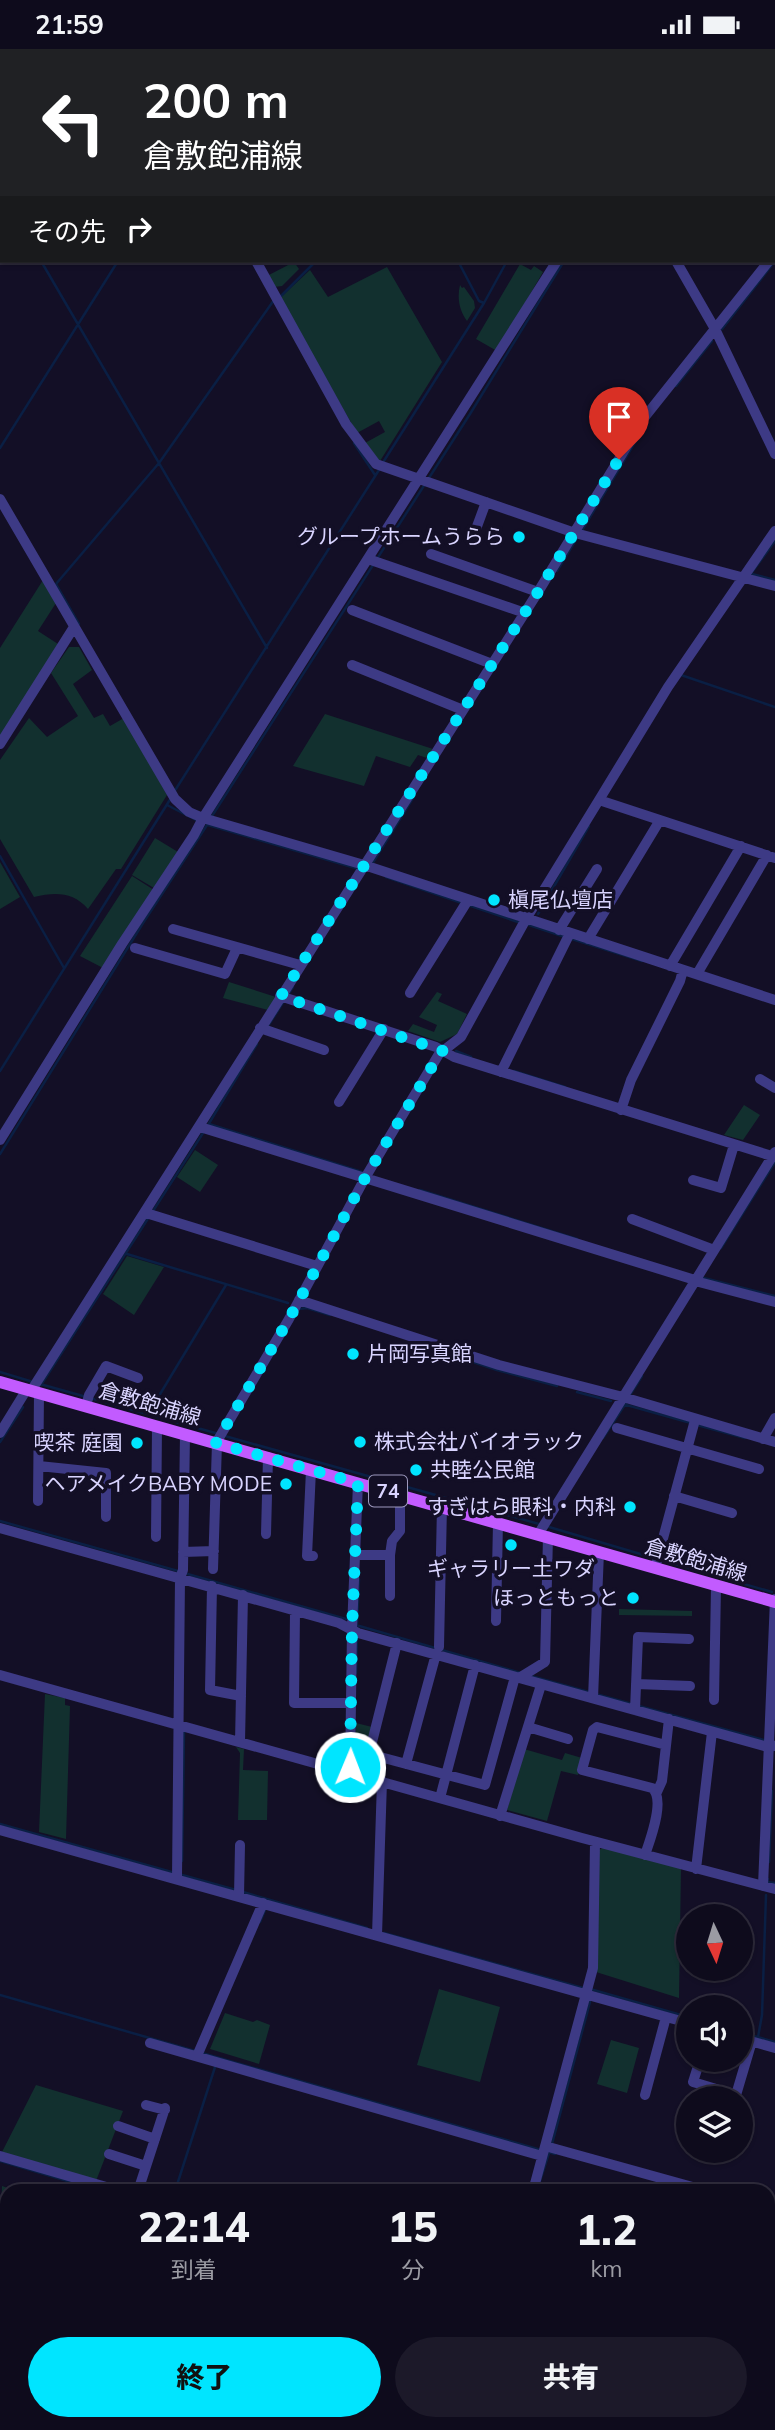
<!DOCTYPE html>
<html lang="ja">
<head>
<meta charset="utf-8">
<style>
	:root { --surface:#0e0b1c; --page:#1c1929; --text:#f1f3f6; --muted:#9b9ba3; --line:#2e2b3b; --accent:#00e5ff }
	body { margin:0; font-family:Mulish,"Noto Sans JP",sans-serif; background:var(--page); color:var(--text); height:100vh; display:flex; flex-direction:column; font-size:26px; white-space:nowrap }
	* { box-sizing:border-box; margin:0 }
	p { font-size:23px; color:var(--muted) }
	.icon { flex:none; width:38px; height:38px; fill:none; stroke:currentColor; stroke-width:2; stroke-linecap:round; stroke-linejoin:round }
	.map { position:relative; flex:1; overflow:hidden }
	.drawer { position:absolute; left:0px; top:2135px; width:775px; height:247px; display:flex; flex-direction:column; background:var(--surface); border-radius:21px 21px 0 0; box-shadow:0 2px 5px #0004,0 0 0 2px var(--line) }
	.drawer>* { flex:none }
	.banner { position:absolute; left:0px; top:0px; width:775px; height:214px; box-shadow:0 2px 5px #0004,0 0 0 2px var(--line); background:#202124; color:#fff; overflow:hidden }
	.needle { width:46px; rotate:176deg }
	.buttons { position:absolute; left:676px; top:1855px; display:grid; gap:14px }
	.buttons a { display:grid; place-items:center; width:77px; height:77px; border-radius:50%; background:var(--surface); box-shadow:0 2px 5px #0004,0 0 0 2px var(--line); font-size:35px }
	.pin { position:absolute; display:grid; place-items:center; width:60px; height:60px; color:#fff; margin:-72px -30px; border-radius:50% 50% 50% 0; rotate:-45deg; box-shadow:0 0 7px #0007 }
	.pin .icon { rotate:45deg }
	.me { position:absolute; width:77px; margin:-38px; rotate:1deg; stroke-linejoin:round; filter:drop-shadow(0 0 5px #0008) }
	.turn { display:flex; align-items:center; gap:24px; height:147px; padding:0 28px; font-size:32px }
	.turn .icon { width:91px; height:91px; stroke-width:2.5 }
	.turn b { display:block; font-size:49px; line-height:60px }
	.then { display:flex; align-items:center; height:66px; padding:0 28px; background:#0003; gap:14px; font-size:26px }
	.eta { display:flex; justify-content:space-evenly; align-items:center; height:119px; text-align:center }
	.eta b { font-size:42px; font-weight:800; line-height:49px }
	.button { display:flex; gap:14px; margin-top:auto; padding:14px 28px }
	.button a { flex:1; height:80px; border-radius:42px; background:var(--accent); color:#111; font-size:28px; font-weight:800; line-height:80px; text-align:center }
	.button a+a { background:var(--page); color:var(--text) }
	.status { display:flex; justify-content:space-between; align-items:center; height:49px; padding:0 35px; background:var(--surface); direction:ltr }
	.status svg { height:19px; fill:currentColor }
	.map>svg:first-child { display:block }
</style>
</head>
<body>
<div class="status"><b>21:59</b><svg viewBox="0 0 49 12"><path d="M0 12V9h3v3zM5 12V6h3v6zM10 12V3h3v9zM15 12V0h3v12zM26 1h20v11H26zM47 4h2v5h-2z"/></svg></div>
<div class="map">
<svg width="775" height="2381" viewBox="0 0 775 2381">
	<rect width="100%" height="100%" fill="#130f26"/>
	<path fill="#12302f" d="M294 213 299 220 282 237 274 238 267 227Z
		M520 215 531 221 534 217 543 223 497 302 476 290Z
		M387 218 442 313 380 412 372 406 365 394 385 383 379 372 357 384 280 249 310 221 328 248Z
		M460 236 462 239 464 238 474 252 475 259 467 272C459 261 457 249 460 236Z
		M43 531 56 554 38 582 58 595 0 688V599Z
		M69 598H79L92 621 73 635 94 669 103 665 110 677 124 669 167 746 121 820H116L88 860C73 843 56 843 34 848L0 790V711L29 669 47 688 78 667 51 624Z
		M325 665 433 700 427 709 418 706 410 718 376 707 364 737 293 717Z
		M155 789 178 803 154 839 132 826Z
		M0 813 20 848 0 860Z
		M132 827 154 841 103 919 80 907Z
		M229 933 276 948 268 961 223 949Z
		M437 943 442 945 438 952 467 965 457 985 440 993 408 982 413 975 434 983 437 976 419 968Z
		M744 1056 760 1066 743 1091 724 1086Z
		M195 1101 218 1116 200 1143 177 1128Z
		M127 1207 164 1218 134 1266 103 1245Z
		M619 1560 692 1562V1567L619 1566Z
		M45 1645 65 1649V1656L70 1657 66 1790 39 1783Z
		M356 1674 372 1678 365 1706 355 1704Z
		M236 1698 244 1700 243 1721 268 1722 267 1771H238L240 1704Z
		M524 1700 562 1711 565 1704 582 1709 578 1726 561 1722 547 1772 507 1761Z
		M604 1798 681 1819 679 1949 596 1923 599 1801Z
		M439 1940 500 1958 480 2033 417 2016Z
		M225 1964 253 1973 257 1971 270 1976 259 2015 210 2000Z
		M611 1991 639 1999 627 2044 597 2035Z
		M36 2036 123 2062 96 2132 2 2103Z
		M2 2137 17 2142H7V2196L0 2194Z
		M768 2196 775 2198V2325L768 2323Z"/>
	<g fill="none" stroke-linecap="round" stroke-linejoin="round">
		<path stroke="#0a1f44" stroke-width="2.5" d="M345 0 346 2
			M573 0 574 2
			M100 2 101 0
			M250 2 252 0
			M450 2 452 0
			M675 2 677 0
			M752 2 754 0
			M0 142 2 144
			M41 212 267 599
			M458 212 479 252 484 254
			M281 247 316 212
			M722 280 775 212
			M676 337 712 292
			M354 394 375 426
			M0 399 118 212
			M382 415 484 254 507 212
			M581 483 637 390
			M557 522 577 489
			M752 525 775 531
			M750 526 775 492
			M79 575 56 535 159 414 274 251
			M681 626 775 658
			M174 743 379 421
			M167 756 198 772
			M212 767 470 365 564 212
			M208 776 359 820
			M0 807 64 919
			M372 815 413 749
			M386 828 462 854
			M468 856 518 873
			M538 865 589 777
			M526 875 565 888
			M572 890 642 912
			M268 977 293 938
			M456 1002 471 1008
			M0 1022 171 749
			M514 1022 565 1038
			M209 1075 362 1123
			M208 1076 257 995
			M0 1105 143 874 209 773
			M420 1141 577 1190
			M153 1162 203 1084
			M721 1199 775 1113
			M127 1205 288 1254
			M700 1228 775 1247
			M299 1260 307 1259 330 1266
			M413 1293 497 1321 557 1337
			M0 1323 33 1333
			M40 1335 219 1385
			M41 1336 149 1168
			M577 1343 611 1352
			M630 1346 642 1327
			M623 1355 691 1374
			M148 1365 226 1236
			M697 1376 745 1389
			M225 1387 539 1475
			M603 1389 626 1354
			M0 1393 23 1358
			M0 1472 178 1522
			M549 1478 654 1509
			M661 1511 772 1543
			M184 1524 346 1570
			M356 1576 521 1624
			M357 1576 359 1530
			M356 1624 357 1590
			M531 1627 632 1655
			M639 1657 764 1691
			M0 1775 236 1841
			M182 1812 184 1683
			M769 1813 772 1742
			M768 1830 767 1833 775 1834
			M243 1843 367 1879
			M260 1873 265 1861
			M384 1884 583 1939
			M590 1940 688 1968
			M0 1946 195 2002
			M740 1983 775 1993
			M758 1988 762 1966 766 1846
			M202 2004 555 2105
			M552 2095 590 1953
			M0 2112 101 2142
			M538 2138 549 2104
			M175 2142 216 2015
			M768 2332 775 2334
			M335 2375 357 2381
			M473 2381 474 2375"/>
		<path stroke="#3d3a85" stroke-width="10" d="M141 0 142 2
			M557 0 558 2
			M685 2 687 0
			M745 2 747 0
			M774 102 775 103
			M774 206 775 204
			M256 212 346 375 376 415 575 484 775 537
			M557 212 203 769 364 816 775 951
			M676 212 715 280 775 405
			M0 450 175 750 189 763 203 769 194 786 122 895 0 1091
			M472 491 486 453
			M431 505 538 543
			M368 510 525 564
			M352 561 492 615
			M352 616 463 661
			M0 695 74 578
			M599 751 775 809
			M173 880 300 916
			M559 881 597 820
			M588 890 660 771
			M135 899 225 925 237 899
			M670 917 741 797
			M697 925 767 806
			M410 944 468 851
			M280 947 436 998 454 1008 775 1108
			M260 979 324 1001
			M501 1023 570 884
			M760 1030 775 1039
			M339 1053 384 980
			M621 1061 631 1031 680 932 683 921
			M200 1078 695 1231
			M693 1131 721 1139 734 1096
			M146 1164 317 1217
			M632 1170 714 1201
			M695 1232 775 1253
			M299 1251 499 1316 623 1348 775 1393
			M31 1342 538 543 644 369 769 212
			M86 1357 89 1346 106 1317 138 1329
			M617 1379 759 1420
			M0 1384 27 1340
			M763 1390 775 1369
			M216 1394 289 1270 365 1129 439 1005 461 988 526 870 599 751 668 638 775 482
			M39 1417 106 1424V1468
			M311 1421 307 1507H313
			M674 1447 732 1464
			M38 1452 39 1344
			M0 1479 339 1574 358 1584 764 1697 768 1695 775 1697
			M539 1484 775 1103
			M266 1485 268 1408
			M156 1488 157 1377
			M183 1503 214 1502
			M355 1506H390V1547
			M390 1506 392 1492 400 1482V1446
			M655 1519 695 1371
			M213 1520 217 1394
			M212 1537 210 1641 241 1647
			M295 1562 294 1654H351
			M496 1572 498 1473
			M397 1594 369 1705 485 1736 515 1628
			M439 1598 442 1457
			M0 1626 582 1789 775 1840
			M519 1629 545 1613 548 1487
			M636 1635 690 1637
			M593 1649 599 1503
			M714 1651 716 1537
			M635 1661 638 1588 689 1590
			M528 1678 568 1690
			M240 1693 243 1546
			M406 1715 436 1605
			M350 1724 352 1580 358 1434
			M657 1743 662 1732 669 1670
			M440 1749 475 1616
			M500 1767 541 1636
			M0 1781 688 1974
			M645 1806C650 1791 666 1750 652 1739L582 1721 593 1681 597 1678 666 1696
			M696 1820 712 1683
			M177 1829 180 1529 183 1521 185 1385
			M763 1837 775 1550
			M239 1847 240 1796
			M377 1886 382 1732
			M740 1989 775 1999
			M150 1994 542 2107
			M197 2007 263 1854
			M700 2011 693 2033 736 2046 752 1992
			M645 2046 666 1968
			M146 2056 165 2061
			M118 2077 155 2090
			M545 2097 707 2142
			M109 2105 146 2117
			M0 2107 120 2142
			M138 2142 165 2059
			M533 2142 593 1919 595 1793
			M768 2159 775 2161
			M0 2282 7 2285
			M768 2327 775 2329
			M317 2375 337 2381
			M114 2381 116 2375
			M358 2381 360 2375
			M467 2381 469 2375"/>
		<path stroke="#c25bff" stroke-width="12" d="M0 1333 775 1553"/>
	</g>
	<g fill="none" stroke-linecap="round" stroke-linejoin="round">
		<path stroke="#00e5ff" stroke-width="12" stroke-dasharray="0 21.6" d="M350 1718 352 1580 358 1434 216 1394 289 1270 365 1129 439 1006 443 1002 281 947 538 543 619 410"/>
	</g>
	<g fill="#00e5ff" stroke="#130f26" stroke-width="2.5">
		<circle cx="519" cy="488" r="7"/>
		<circle cx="494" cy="851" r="7"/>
		<circle cx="353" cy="1305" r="7"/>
		<circle cx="360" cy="1393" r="7"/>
		<circle cx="137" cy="1394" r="7"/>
		<circle cx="416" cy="1421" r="7"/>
		<circle cx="286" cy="1435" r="7"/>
		<circle cx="630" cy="1458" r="7"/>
		<circle cx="511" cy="1496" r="7"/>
		<circle cx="633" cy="1549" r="7"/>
	</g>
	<g text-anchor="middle" stroke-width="7" stroke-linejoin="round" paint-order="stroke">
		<rect fill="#130f26" stroke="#9e99be" stroke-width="2" x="369" y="1426.5" width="38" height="31" rx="5"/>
		<g font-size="19" font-weight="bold" fill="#d9d4ff">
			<text x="388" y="1449">74</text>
		</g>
		<g font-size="21" fill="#d9d4ff" stroke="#130f26" text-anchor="end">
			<text x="505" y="495">グループホームうらら</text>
			<text x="508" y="858" text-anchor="start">槇尾仏壇店</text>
			<text x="367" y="1312" text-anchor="start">片岡写真館</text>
			<text x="374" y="1400" text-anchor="start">株式会社バイオラック</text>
			<text x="123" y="1401">喫茶 庭園</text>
			<text x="430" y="1428" text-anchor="start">共睦公民館</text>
			<text x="272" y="1442">ヘアメイクBABY MODE</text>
			<text x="616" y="1465">すぎはら眼科・内科</text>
			<text x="511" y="1527" text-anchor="middle">ギャラリー土ワダ</text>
			<text x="619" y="1556">ほっともっと</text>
		</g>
		<g font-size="21" fill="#d9d4ff" stroke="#130f26">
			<text transform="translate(150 1355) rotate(16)" y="7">倉敷飽浦線</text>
			<text transform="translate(696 1511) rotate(16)" y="7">倉敷飽浦線</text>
		</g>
	</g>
</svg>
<div class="buttons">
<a><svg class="needle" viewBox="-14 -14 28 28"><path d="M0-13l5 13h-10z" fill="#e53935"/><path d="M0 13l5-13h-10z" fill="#9b9ba3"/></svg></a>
<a><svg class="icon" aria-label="sound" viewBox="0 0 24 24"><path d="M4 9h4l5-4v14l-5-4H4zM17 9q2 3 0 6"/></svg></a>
<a><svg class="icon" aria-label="layers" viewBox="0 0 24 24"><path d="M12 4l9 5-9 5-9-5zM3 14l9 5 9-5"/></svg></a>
</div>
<div class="pin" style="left:619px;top:410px;background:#d93025"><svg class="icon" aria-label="arrive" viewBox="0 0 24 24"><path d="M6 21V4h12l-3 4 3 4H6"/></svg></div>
<svg class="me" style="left:350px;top:1718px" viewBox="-20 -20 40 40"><circle r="17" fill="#00e5ff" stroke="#fff" stroke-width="3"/><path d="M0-11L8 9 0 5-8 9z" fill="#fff"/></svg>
<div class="banner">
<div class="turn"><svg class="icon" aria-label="left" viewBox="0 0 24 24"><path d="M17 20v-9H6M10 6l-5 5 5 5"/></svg><div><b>200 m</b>倉敷飽浦線</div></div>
<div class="then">その先<svg class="icon" aria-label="right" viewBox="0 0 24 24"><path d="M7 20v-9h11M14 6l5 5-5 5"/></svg></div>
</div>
<section class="drawer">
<div class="eta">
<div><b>22:14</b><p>到着</p></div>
<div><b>15</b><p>分</p></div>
<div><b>1.2</b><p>km</p></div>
</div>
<div class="button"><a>終了</a><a>共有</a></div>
</section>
</div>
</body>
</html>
